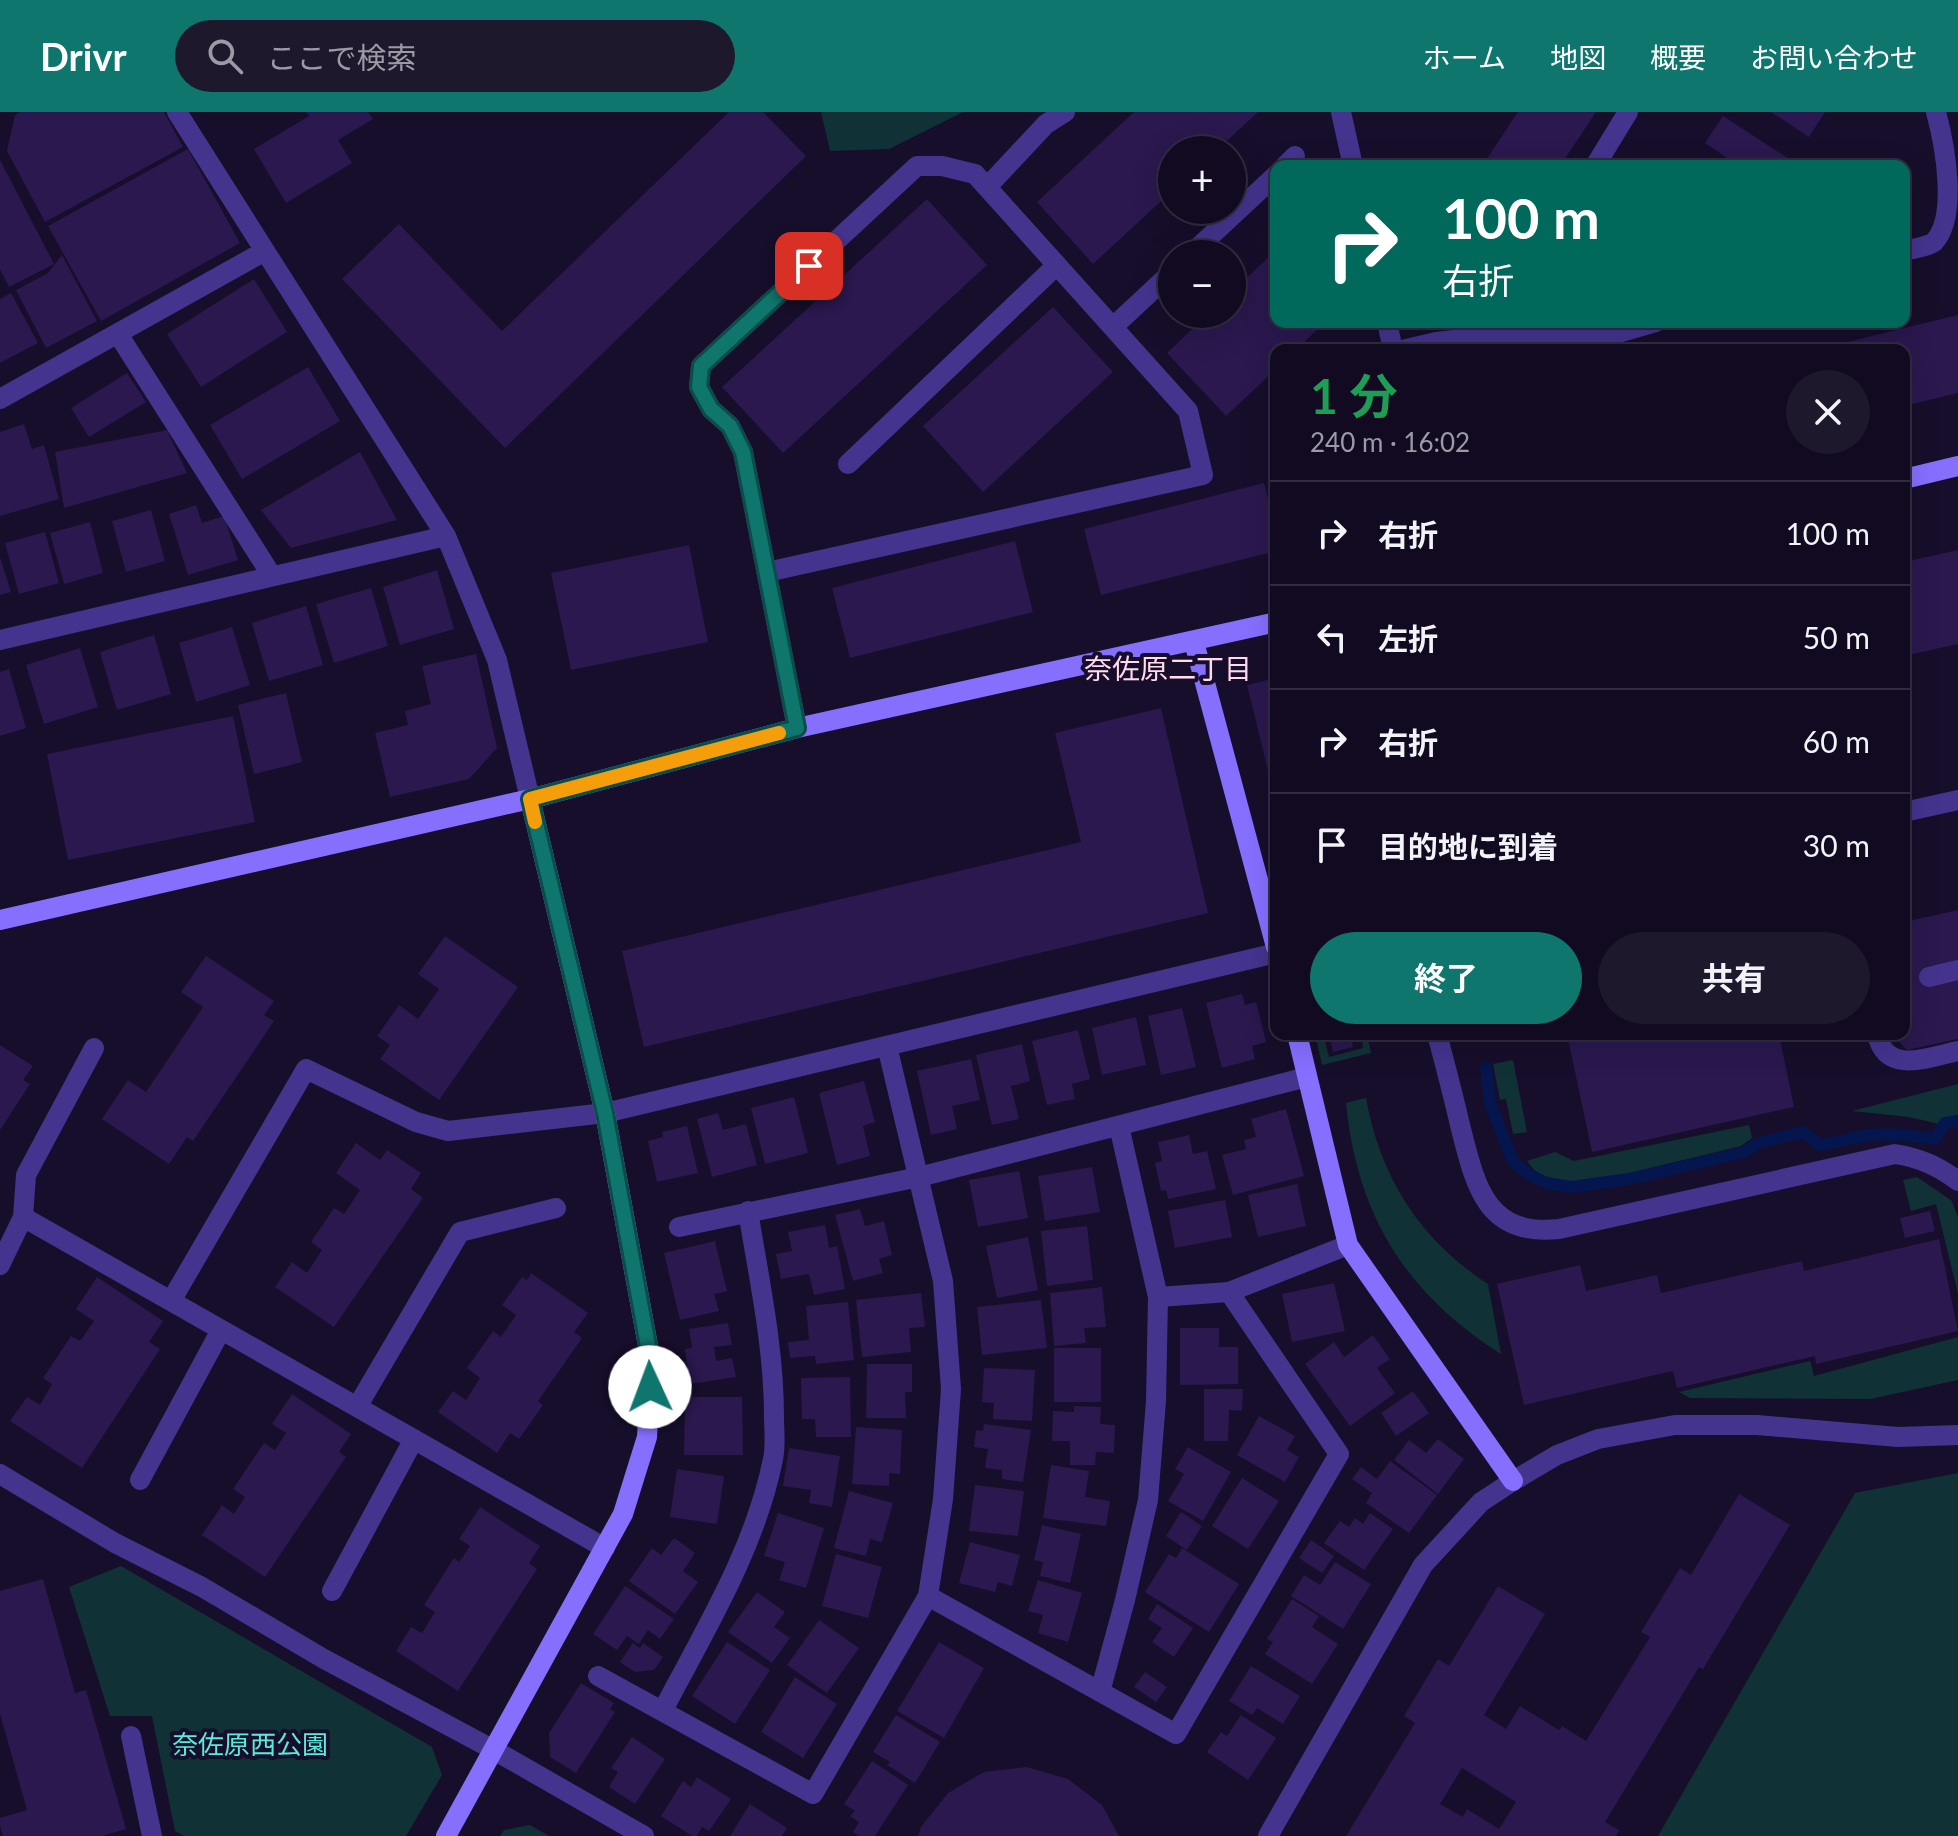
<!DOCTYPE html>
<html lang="ja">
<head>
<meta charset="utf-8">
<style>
	:root { --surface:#110a20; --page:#1e182d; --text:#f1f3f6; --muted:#9c9aa5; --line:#302b3e; --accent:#0f766e }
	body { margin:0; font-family:Lato,"Noto Sans JP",sans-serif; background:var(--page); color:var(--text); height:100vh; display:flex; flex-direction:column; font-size:30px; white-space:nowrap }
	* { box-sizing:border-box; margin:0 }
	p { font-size:26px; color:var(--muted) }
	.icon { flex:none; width:44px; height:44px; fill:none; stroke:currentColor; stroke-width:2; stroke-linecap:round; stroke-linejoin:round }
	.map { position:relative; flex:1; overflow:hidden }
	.details { position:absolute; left:1270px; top:232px; width:640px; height:696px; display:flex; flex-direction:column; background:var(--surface); border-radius:16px; box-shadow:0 8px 32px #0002,0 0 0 2px var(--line) }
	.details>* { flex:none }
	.hud { position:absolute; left:1270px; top:48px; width:640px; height:168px; border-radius:16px; box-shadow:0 8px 32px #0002,0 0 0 2px var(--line); background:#00695c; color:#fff; overflow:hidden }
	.buttons { position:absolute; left:1158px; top:24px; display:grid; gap:16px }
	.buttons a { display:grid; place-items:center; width:88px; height:88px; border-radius:50%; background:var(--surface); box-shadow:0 8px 32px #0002,0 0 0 2px var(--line); font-size:40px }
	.pin { position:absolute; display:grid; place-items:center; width:68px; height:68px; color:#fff; margin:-34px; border-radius:16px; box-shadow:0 4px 12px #0006 }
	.me { position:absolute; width:88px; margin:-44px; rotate:358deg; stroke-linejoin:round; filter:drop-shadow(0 0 6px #0008) }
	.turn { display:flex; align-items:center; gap:28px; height:168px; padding:0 40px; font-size:36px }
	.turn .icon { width:104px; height:104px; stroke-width:2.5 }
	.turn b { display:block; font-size:56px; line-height:68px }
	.round { display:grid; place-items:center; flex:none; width:84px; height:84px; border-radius:42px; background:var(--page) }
	.summary { display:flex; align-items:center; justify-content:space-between; height:136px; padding:0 40px }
	h1 { font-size:48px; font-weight:700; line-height:60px; color:#1e9e55 }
	.cta { display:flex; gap:16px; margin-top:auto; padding:16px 40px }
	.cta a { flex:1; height:92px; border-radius:48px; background:var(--accent); color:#fff; font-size:32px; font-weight:700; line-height:92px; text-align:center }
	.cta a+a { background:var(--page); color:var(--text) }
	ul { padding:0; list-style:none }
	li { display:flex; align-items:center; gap:24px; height:104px; padding:0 40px; border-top:2px solid var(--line) }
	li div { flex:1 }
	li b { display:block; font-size:30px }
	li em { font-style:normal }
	header { display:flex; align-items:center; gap:48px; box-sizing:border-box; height:112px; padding:0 40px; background:var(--accent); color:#fff }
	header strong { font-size:38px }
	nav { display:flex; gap:44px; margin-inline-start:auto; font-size:28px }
	.search { width:560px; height:72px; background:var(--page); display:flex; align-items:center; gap:20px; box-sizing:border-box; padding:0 28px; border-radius:44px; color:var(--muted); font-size:30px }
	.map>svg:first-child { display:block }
</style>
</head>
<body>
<header>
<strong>Drivr</strong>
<div class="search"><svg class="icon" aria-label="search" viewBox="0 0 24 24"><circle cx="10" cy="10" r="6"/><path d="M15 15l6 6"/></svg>ここで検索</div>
<nav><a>ホーム</a><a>地図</a><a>概要</a><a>お問い合わせ</a></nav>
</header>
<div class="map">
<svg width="1958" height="1724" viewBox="0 0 1958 1724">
	<rect width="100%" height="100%" fill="#170e2b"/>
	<path fill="#103236" d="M821 0H963L889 37 830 39Z
		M1315 922H1323L1329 945 1363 936 1361 922H1367L1371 941 1322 953Z
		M1513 948 1527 1020 1513 1022 1506 987 1500 988 1493 952Z
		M1958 972V1004L1939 1012 1909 1005 1852 999Z
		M1366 986C1380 1065 1420 1128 1488 1172L1501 1242C1406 1182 1357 1103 1346 991Z
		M1749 1013 1752 1026 1741 1034 1630 1061 1573 1070H1560L1538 1063 1527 1049 1555 1040 1574 1049Z
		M1917 1065 1952 1089 1958 1106V1182L1936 1092 1911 1099 1903 1068Z
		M1958 1225V1268L1870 1287 1690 1286 1679 1280 1810 1249 1814 1264Z
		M1958 1361V1724H1658L1855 1381Z
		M121 1454 432 1635 442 1663 406 1724H184L175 1719 152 1604H110L69 1475Z
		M530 1713 549 1724H500L504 1718Z"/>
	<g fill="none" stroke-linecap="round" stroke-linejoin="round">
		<path stroke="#05154d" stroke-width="12" d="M1486 956 1490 991 1513 1049 1525 1060 1546 1071 1571 1075 1629 1067 1745 1040 1758 1031 1803 1020 1820 1033C1838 1031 1853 1025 1871 1023 1892 1021 1914 1024 1935 1027L1945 1011 1958 1009"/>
	</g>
	<path fill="#2a184e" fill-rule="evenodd" d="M20 0H164L183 35 45 110 7 39 15 3Z
		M306 0H368L373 7 338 28 352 51 286 91 254 37 309 4Z
		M729 0H763L806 44 505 336 342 167 399 112 502 219Z
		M1134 0H1258L1217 38H1172V79L1093 152 1037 90Z
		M1518 0H1596L1560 54H1482Z
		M1771 0H1825L1809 25Z
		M1723 4 1797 52 1795 54H1720L1726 45 1705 31Z
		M188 37 240 131 101 209 48 114Z
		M0 48 54 152 9 175 0 157Z
		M927 87 987 153 783 341 722 275Z
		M1276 138V210H1325L1296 238H1276V257L1226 304 1167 241 1208 202H1232V180Z
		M62 143 97 209 46 236 16 178 48 161Z
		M254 167 287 220 201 275 167 222Z
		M11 181 38 231 0 251V187Z
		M1053 195 1113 260 983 380 923 314Z
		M1958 203V281L1904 294V238H1815Z
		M1370 230 1372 238H1342V235Z
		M308 255 340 309 242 367 210 313Z
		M127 261 146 290 89 325 71 296Z
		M24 312 32 337 44 333 59 387 0 404V320Z
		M167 318 187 361 64 396 55 340Z
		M360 340 397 408 291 436 261 398Z
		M1264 371 1276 418V439L1101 483 1084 417Z
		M196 393 202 411 224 404 238 448 188 463 169 402Z
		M151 398 165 449 126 460 112 409Z
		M90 410 103 461 64 472 50 421Z
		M45 420 59 471 19 482 5 431Z
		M1015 429 1033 500 850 546 832 476Z
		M689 433 708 530 571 558 551 461Z
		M1958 438V532L1904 544V450Z
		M0 445 11 480 0 483Z
		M437 458 454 517 400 533 383 475Z
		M371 476 388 534 334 551 316 492Z
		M306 494 323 553 269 569 252 511Z
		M232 515 250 573 196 590 179 531Z
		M154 523 171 582 117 598 100 540Z
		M80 536 98 595 44 612 26 553Z
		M476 542 497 636 469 667 390 685 375 621 408 613 405 599 431 592 422 554Z
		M9 557 26 616 0 624V560Z
		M1276 566V686L1275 687 1247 573Z
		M286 581 302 650 254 662 238 593Z
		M1161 596 1208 801 644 935 622 839 1081 730 1055 621Z
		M233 604 255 710 68 748 47 642Z
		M1958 798V927L1907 938 1891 922H1904V810Z
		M445 824 518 875 439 988 380 947 390 933 377 924 399 893 418 907 439 877 418 862Z
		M206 844 274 889 264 903 274 909 193 1029 187 1025 169 1052 102 1007 128 968 146 980 203 895 181 880Z
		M1242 882 1245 893 1256 890 1266 930 1252 934 1255 947 1222 956 1206 891Z
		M1182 896 1196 955 1161 963 1148 904Z
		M1136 905 1146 953 1102 963 1092 916Z
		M1078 918 1090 967 1072 972 1075 987 1047 993 1032 929Z
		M1329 922H1350L1353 935 1333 940Z
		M1567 922H1779L1794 995 1592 1040Z
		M1022 932 1030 969 1011 974 1019 1007 992 1013 976 943Z
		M0 933 33 954 23 968 30 972 0 1018Z
		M971 947 980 988 952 994 957 1017 931 1023 917 959Z
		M864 969 875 1010 863 1014 870 1044 837 1053 819 981Z
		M794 985 808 1041 765 1052 751 996Z
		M1286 997 1304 1064 1233 1083 1222 1043 1246 1037 1244 1028 1256 1025 1251 1007Z
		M718 1001 723 1018 746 1012 757 1053 712 1065 697 1007Z
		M687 1014 698 1061 657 1070 648 1029 663 1025 662 1020Z
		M1189 1023 1193 1042 1207 1039 1216 1077 1168 1087 1166 1078 1161 1079 1155 1051 1162 1049 1158 1030Z
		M356 1031 380 1048 387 1038 421 1061 411 1077 423 1086 334 1215 275 1175 292 1150 307 1161 322 1138 311 1130 334 1096 344 1102 360 1078 336 1061Z
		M1092 1055 1100 1100 1045 1109 1038 1064Z
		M1019 1059 1028 1106 978 1115 969 1068Z
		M1297 1072 1306 1114 1258 1125 1248 1083Z
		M1225 1088 1232 1125 1175 1136 1168 1099Z
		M860 1097 865 1114 884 1109 892 1143 879 1147 883 1161 853 1169 835 1103Z
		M1930 1099 1935 1119 1905 1126 1900 1106Z
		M825 1113 829 1136 837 1134 845 1177 814 1183 809 1162 781 1167 776 1142 792 1139 788 1120Z
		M1087 1114 1093 1168 1047 1174 1041 1119Z
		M1028 1125 1038 1178 997 1186 986 1134Z
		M1939 1127 1958 1219 1816 1252 1815 1244 1677 1276 1673 1259 1524 1293 1497 1172 1580 1153 1586 1179 1657 1163 1661 1181 1802 1149 1804 1159Z
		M715 1129 727 1179 714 1182 719 1199 680 1208 664 1141Z
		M531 1161 588 1201 574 1220 582 1226 538 1289 543 1293 519 1327 510 1321 497 1341 438 1300 453 1279 466 1288 480 1266 467 1256 493 1219 501 1225 516 1203 502 1193 522 1165 527 1168Z
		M97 1165 163 1209 149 1230 160 1237 82 1356 10 1309 27 1285 40 1293 52 1272 43 1266 71 1224 80 1229 94 1209 76 1197Z
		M1334 1171 1345 1219 1292 1230 1282 1182Z
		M1102 1175 1106 1215 1084 1216 1086 1231 1054 1234 1050 1181Z
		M921 1181 925 1215 909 1216 911 1240 862 1245 856 1188Z
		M1041 1188 1047 1236 982 1243 977 1195Z
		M848 1190 854 1248 816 1252 815 1244 790 1246 788 1230 809 1228 806 1194Z
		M728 1211 732 1233 714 1235 716 1249 732 1246 736 1265 690 1272 685 1237 692 1236 689 1217Z
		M1180 1216H1219V1235H1238V1272L1180 1273Z
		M1373 1223 1390 1247 1377 1256 1395 1281 1350 1314 1305 1252 1334 1230 1344 1245Z
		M1054 1236H1101V1290H1054Z
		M867 1252H912V1280H905L906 1306H866Z
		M984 1256 1035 1258 1032 1309 993 1307 994 1291 982 1290Z
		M850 1265 851 1325H816L815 1307H802L801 1266Z
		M1204 1277H1243L1242 1299 1229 1298 1228 1329H1204Z
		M1413 1279 1429 1301 1396 1324 1381 1301Z
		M292 1282 351 1322 339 1340 346 1345 265 1465 202 1423 222 1393 234 1402 245 1385 233 1377 264 1331 275 1338 286 1321 272 1312Z
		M685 1285H742L743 1343H684Z
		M1074 1294 1101 1295 1100 1312 1115 1313 1114 1341 1096 1340 1095 1353H1070V1329H1052L1053 1299 1074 1300Z
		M1259 1304 1295 1324 1287 1338 1299 1345 1285 1370 1237 1343Z
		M984 1312 1031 1318 1023 1370 1002 1367V1358L985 1356 988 1337 974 1335 976 1318 983 1319Z
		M856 1315 902 1318 900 1362 889 1361V1374L852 1372Z
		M1438 1327 1464 1347 1438 1382 1394 1348 1409 1328 1426 1341Z
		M1188 1335 1231 1360 1203 1409 1168 1389 1184 1362 1175 1357Z
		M789 1336 840 1344 832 1395 809 1391 811 1378 783 1374Z
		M1390 1349 1437 1383 1409 1421 1366 1391 1372 1381 1352 1367 1361 1355 1377 1367Z
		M1051 1353 1089 1359 1085 1385 1110 1389 1106 1414 1043 1406Z
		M677 1357 724 1364 717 1412 670 1405Z
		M1242 1366 1279 1389 1248 1437 1212 1414Z
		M975 1373 1024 1379 1018 1424 969 1419Z
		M849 1379 893 1391 882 1430 870 1427 866 1444 834 1436Z
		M1739 1382 1790 1413 1703 1557 1699 1555 1605 1710 1619 1718 1616 1724H1346L1415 1611 1404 1604 1438 1547 1449 1554 1498 1474 1545 1502 1484 1603 1506 1617 1520 1594 1559 1618 1562 1614 1586 1629 1650 1525 1641 1520 1680 1456 1691 1463ZM1462 1656 1516 1690 1499 1717 1467 1697 1463 1705 1440 1692Z
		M480 1395 540 1434 529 1451 537 1457 458 1579 396 1539 411 1515 422 1521 435 1500 424 1493 454 1446 459 1450 470 1434 459 1427Z
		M1181 1400 1202 1414 1187 1438 1166 1424Z
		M778 1401 824 1416 806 1476 779 1468 785 1450 764 1444Z
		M1370 1401 1393 1417 1364 1458 1324 1431 1340 1409 1349 1415 1355 1406 1363 1412Z
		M1042 1413 1081 1422 1070 1471 1040 1464 1043 1450 1034 1448Z
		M674 1426 695 1441 683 1459 698 1470 675 1502 629 1469 652 1436 661 1443Z
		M1311 1428 1334 1444 1322 1461 1299 1446Z
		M970 1430 1020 1443 1012 1474 998 1470 995 1480 959 1471Z
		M1182 1436 1239 1472 1209 1520 1145 1480 1169 1442 1176 1446Z
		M836 1442 882 1455 868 1506 822 1494Z
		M1335 1450 1371 1472 1343 1517 1291 1484 1304 1463 1320 1473Z
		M43 1467 75 1581 86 1578 126 1717 102 1724H3L0 1713V1706L27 1698 0 1602V1479Z
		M1038 1468 1082 1481 1068 1530 1038 1521 1043 1503 1028 1499Z
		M625 1474 674 1507 660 1527 648 1518 639 1532 627 1524 617 1538 593 1522Z
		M757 1480 785 1500 774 1515 790 1526 772 1551 728 1520Z
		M1292 1487 1319 1504 1312 1515 1338 1532 1312 1572 1265 1542 1273 1530 1267 1527Z
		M1157 1492 1193 1516 1174 1545 1152 1530 1162 1516 1148 1507Z
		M819 1508 859 1536 827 1581 787 1553Z
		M727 1530 770 1558 735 1612 692 1584Z
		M939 1530 984 1556 944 1626 897 1599Z
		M633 1531 640 1536 643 1531 663 1545 654 1558 635 1560 620 1550Z
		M1251 1554 1300 1584 1283 1612 1257 1596 1252 1603 1229 1589Z
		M1145 1560 1167 1575 1156 1590 1134 1575Z
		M795 1565 837 1592 803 1646 761 1620Z
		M581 1571 614 1591 610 1597 615 1600 576 1661 550 1645 549 1621Z
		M896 1603 940 1630 915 1671 887 1653 890 1650 873 1640Z
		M1241 1603 1276 1626 1248 1668 1207 1640 1221 1620 1227 1624Z
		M632 1625 665 1647 635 1692 609 1675 618 1660 611 1656Z
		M872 1649 908 1673 875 1724H859L853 1720 859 1710 850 1704 855 1699 844 1692Z
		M1027 1655 1068 1667 1102 1693 1119 1724H918L921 1715 948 1681 984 1660Z
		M697 1665 731 1687 709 1719 702 1715 697 1724H692L661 1704 683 1669 691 1675Z
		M750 1692 787 1716 782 1724H730Z"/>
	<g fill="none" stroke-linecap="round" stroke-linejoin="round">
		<path stroke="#44348e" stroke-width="20" d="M1285 54 1295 44
			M1595 54 1628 0
			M987 75 1046 12 1065 0
			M1904 139C1912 137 1927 135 1934 130 1958 105 1945 33 1936 0
			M1191 142 1276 63
			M1113 215 1172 160
			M1402 238 1436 230 1508 222 1553 226 1615 222 1656 210
			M848 352 1057 153
			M767 460 1203 363 1188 299 975 62 942 54H917L701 254 699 275 711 297 730 314 743 340 797 616
			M1904 700 1958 688
			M1929 865 1958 858
			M1437 922C1445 952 1453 983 1460 1013 1475 1071 1484 1125 1559 1117L1895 1042C1920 1046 1938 1054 1958 1069
			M1877 922C1886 964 1929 945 1958 939
			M23 1105 605 1436
			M0 1153 23 1105 26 1063 94 936
			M171 1189 306 957 416 1010 448 1019 605 1001
			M357 1295 460 1120 556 1096
			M140 1368 221 1218
			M332 1479 414 1327
			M131 1624 152 1724"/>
		<path stroke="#44348e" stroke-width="20" d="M177 0 265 139
			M1341 0 1353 54
			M1387 210 1393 238
			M118 222 272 464
			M0 287 265 139 446 424 497 548 530 687
			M0 528 446 424
			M605 1001 1276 841
			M679 1115 919 1065 1307 965
			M1158 1185 1229 1180
			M0 1362 115 1431 202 1475 324 1547 494 1638 644 1724
			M928 1484 1176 1622 1339 1342 1229 1180 1348 1133
			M598 1564 813 1682 928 1484 943 1387 951 1277 943 1169 887 934
			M1100 1580 1125 1488 1148 1388 1156 1289 1158 1185 1119 1014
			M663 1598C705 1518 755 1437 773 1347 776 1334 774 1318 774 1305 774 1235 759 1167 748 1099
			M1268 1724 1423 1453 1481 1390 1513 1369 1557 1343 1598 1327 1675 1313H1757L1898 1325 1958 1323"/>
		<path stroke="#866fff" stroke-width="20" d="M1904 367 1958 354
			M1194 530 1276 835
			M0 808 530 687 797 616 1276 510
			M1297 922 1348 1133 1513 1369
			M446 1724 623 1402 647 1325 651 1250 605 1001 530 687"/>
	</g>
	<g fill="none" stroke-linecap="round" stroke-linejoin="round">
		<defs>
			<path id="route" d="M650 1275 651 1250 605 1001 530 687 797 616 743 340 730 314 711 297 699 275 701 254 809 154"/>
		</defs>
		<use href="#route" stroke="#0a4d48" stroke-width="20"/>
		<use href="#route" stroke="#0f766e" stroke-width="14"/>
		<path stroke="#f59e0b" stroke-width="14" d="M535 710 530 687 779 621"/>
	</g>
	<g text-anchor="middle" stroke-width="8" stroke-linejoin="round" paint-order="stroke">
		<g font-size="26" fill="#57ecdb" stroke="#170e2b">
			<text x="250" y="1642">奈佐原西公園</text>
		</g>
		<g font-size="28" fill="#ffdaec" stroke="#170e2b">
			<text x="1168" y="567">奈佐原二丁目</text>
		</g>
	</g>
</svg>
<div class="buttons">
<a>+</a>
<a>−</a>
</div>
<div class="pin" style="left:809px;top:154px;background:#d93025"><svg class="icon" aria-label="arrive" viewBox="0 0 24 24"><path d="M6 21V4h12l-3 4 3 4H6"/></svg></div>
<svg class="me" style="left:650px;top:1275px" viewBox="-20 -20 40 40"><circle r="19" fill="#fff"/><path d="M0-13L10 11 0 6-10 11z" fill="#0f766e"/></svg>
<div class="hud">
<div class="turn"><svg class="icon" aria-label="right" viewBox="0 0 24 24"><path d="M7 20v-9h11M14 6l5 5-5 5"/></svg><div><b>100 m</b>右折</div></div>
</div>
<section class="details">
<div class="summary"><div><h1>1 分</h1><p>240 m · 16:02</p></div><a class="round"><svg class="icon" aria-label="close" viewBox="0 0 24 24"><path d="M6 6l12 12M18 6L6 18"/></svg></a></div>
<ul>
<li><svg class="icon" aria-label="right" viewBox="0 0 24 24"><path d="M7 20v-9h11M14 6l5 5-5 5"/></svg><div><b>右折</b></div><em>100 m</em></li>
<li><svg class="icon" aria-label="left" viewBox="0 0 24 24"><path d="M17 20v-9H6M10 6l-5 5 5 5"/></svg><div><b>左折</b></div><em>50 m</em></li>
<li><svg class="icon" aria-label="right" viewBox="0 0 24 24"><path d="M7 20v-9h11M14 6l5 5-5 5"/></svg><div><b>右折</b></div><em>60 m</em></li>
<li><svg class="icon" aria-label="arrive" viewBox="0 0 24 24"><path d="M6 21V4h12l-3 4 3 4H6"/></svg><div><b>目的地に到着</b></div><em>30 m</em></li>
</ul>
<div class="cta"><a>終了</a><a>共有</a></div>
</section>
</div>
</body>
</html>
